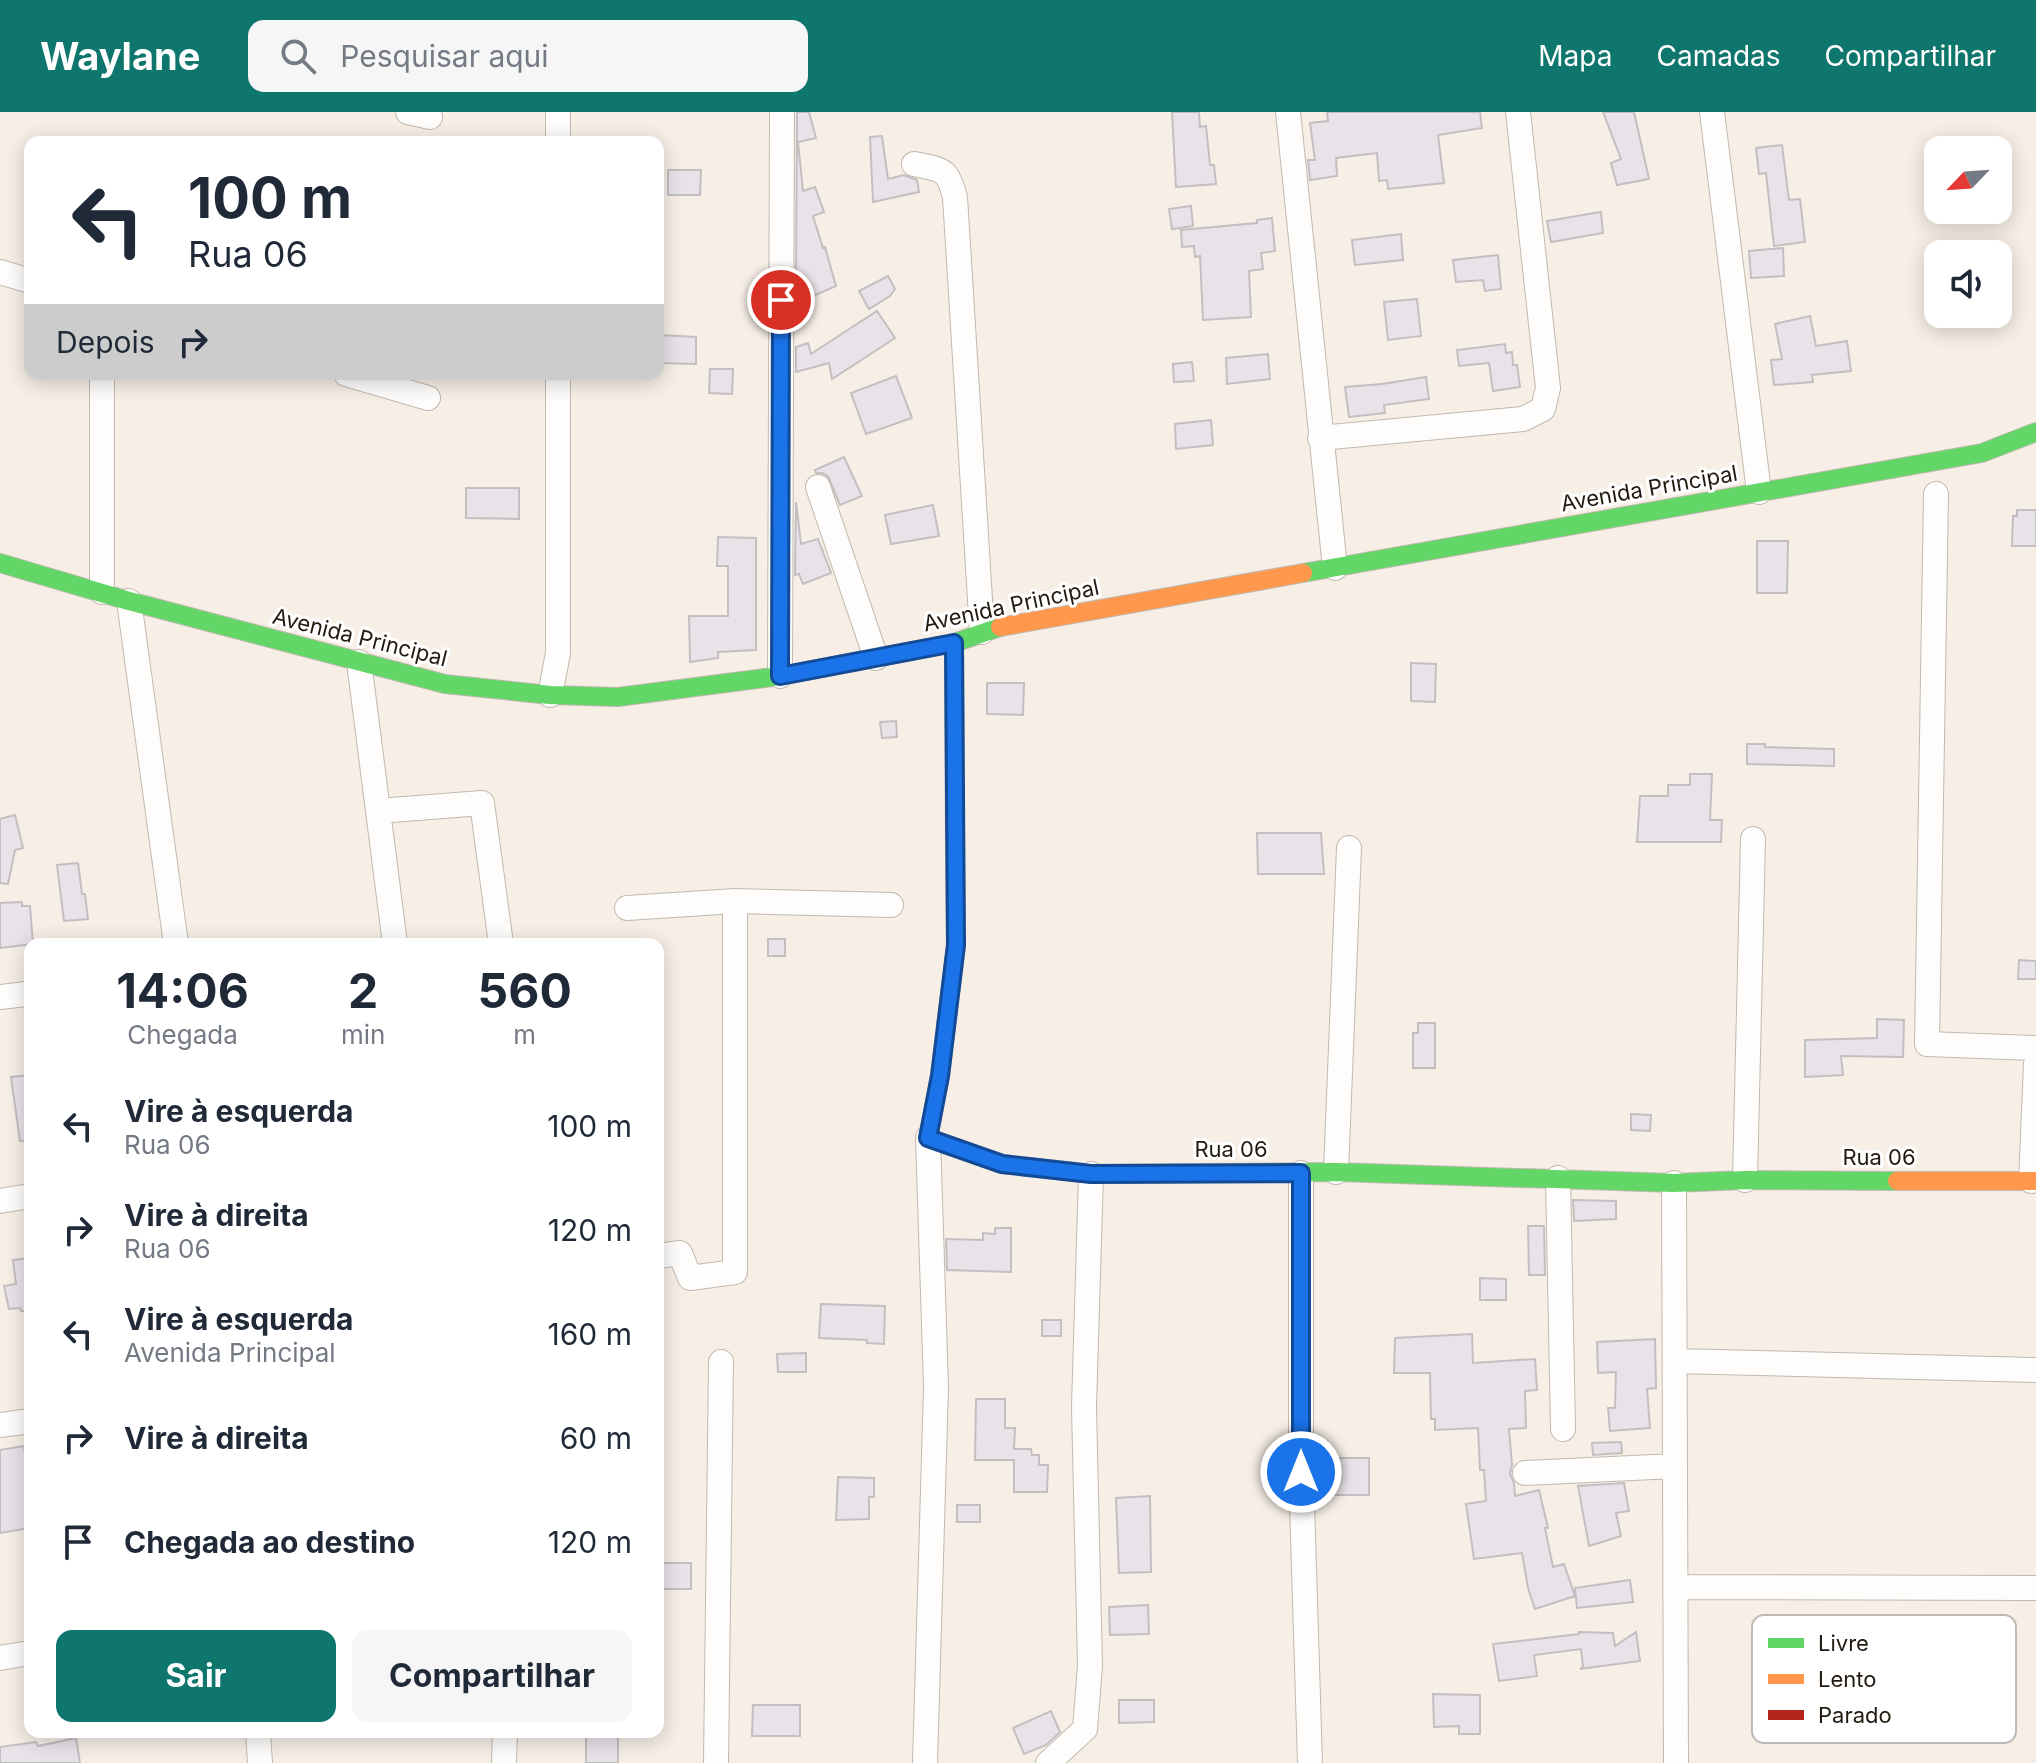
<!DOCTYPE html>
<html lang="pt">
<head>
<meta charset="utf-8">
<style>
	:root { --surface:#fff; --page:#f6f6f7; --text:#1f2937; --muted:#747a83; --accent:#0f766e }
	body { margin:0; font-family:Inter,sans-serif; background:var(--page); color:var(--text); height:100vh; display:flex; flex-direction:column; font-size:30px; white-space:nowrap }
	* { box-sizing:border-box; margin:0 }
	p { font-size:26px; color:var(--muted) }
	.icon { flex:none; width:44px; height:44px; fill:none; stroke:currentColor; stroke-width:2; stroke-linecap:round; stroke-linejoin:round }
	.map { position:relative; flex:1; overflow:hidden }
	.sheet { position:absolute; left:24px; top:826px; width:640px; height:800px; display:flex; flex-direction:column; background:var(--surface); border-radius:16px; box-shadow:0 4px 20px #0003 }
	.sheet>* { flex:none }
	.banner { position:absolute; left:24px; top:24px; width:640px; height:244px; border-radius:16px; box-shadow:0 4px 20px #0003; background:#fff; color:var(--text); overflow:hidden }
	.needle { width:52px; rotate:245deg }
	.fabs { position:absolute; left:1924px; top:24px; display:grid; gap:16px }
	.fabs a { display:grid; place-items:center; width:88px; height:88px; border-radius:16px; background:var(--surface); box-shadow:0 4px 20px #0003; font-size:40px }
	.pin { position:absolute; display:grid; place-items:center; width:68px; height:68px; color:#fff; margin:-34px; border:4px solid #fff; border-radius:50%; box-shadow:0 2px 8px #0007 }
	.me { position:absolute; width:88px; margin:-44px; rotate:0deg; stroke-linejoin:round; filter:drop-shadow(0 0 6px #0008) }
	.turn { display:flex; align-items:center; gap:28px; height:168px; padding:0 32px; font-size:36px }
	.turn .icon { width:104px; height:104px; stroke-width:2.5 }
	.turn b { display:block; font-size:56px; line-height:68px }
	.then { display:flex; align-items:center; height:76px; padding:0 32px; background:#0003; gap:16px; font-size:30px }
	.eta { display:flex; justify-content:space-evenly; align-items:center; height:136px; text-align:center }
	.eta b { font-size:48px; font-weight:700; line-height:56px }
	.primary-button { display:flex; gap:16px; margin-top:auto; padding:16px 32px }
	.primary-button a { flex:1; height:92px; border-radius:16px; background:var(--accent); color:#fff; font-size:32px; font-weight:700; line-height:92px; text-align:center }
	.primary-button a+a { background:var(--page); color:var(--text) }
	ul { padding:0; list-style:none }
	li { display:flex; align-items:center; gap:24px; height:104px; padding:0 32px }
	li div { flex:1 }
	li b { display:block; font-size:30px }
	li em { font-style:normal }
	header { display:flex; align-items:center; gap:48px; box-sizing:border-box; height:112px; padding:0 40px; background:var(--accent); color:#fff }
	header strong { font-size:38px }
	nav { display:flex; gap:44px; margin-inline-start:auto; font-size:28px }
	.search { width:560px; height:72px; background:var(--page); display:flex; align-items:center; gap:20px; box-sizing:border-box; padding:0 28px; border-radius:16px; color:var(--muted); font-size:30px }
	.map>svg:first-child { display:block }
</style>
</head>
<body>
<header>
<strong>Waylane</strong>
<div class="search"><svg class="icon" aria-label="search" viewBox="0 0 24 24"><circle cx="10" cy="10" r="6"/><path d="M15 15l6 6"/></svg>Pesquisar aqui</div>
<nav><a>Mapa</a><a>Camadas</a><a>Compartilhar</a></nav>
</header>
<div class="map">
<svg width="2036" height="1651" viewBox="0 0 2036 1651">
	<rect width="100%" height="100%" fill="#f7efe6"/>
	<path fill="#e8e3e9" stroke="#c3bfc1" stroke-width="2" d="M797 0H809L816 26 798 30 803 79 815 75 824 100 813 104 823 136 825 135 836 174 811 185 809 176 804 179 800 168 796 170Z
		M1172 0H1199L1200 15 1206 14 1210 53H1214L1216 72 1176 75Z
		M1327 0H1480L1482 16 1438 23 1444 71 1388 77 1387 68 1379 69 1377 41 1336 46 1337 64 1310 68 1308 48H1315L1310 11 1328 9Z
		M1603 0H1634L1649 67 1617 73 1611 51 1621 47Z
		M882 24 888 67 904 63 917 68 919 80 873 90 870 25Z
		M1782 33 1789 88 1800 87 1805 130 1774 134 1766 61 1759 62 1756 36Z
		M668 58H701L700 83H668Z
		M1191 94 1193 114 1172 117 1169 97Z
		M1601 100 1603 121 1551 130 1547 109Z
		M1272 106 1275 139 1261 141 1263 157 1249 159 1251 205 1203 208 1200 144 1195 145 1194 134 1182 135 1181 118 1257 111V108Z
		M1401 122 1403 148 1355 153 1352 128Z
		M1783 136 1784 164 1751 166 1749 139Z
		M1498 143 1501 177 1485 179 1483 168 1456 170 1453 148Z
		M888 164 895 177 890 184 869 197 859 179Z
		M1417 187 1421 224 1388 228 1384 190Z
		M877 199 895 226 832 267 829 251 796 260V235L808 231 811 242Z
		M1810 204 1816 234 1847 229 1851 259 1812 263 1813 270 1774 273 1771 248 1782 247 1775 212Z
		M659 223 696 225V252L659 251Z
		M1505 232 1506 241 1512 240 1513 253H1517L1520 275 1493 279 1489 251 1459 254 1457 238Z
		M1268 242 1270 267 1227 272 1226 246Z
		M1192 250 1194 269 1174 270 1173 252Z
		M710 257H733L732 282 709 281Z
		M896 264 912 306 866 322 851 281Z
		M1426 265 1429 287 1384 293 1385 301 1349 305 1345 275 1382 272Z
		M1211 308 1213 333 1176 337 1175 312Z
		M844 345 862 384 840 393 828 364 822 361H816L815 358Z
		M466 376H519V407L466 406Z
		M796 390 801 432 818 427 831 461 803 472 799 462 795 463Z
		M933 393 939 424 891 432 885 403Z
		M2017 398H2036V434H2012L2013 404H2017Z
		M718 425 756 426V538L718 540V546L690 550 689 504H728V454H717Z
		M1757 429H1788L1787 481H1757Z
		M1411 551 1436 552 1435 590 1411 589Z
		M987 571H1024L1023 603 987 602Z
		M896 609 897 625 882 626 880 610Z
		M1747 632H1765V635L1834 637V654L1747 652Z
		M1690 662H1712L1710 708H1722L1721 730H1637L1640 684H1668V673H1690Z
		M15 703 23 736 15 738 8 772 0 771V707Z
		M1257 721H1321L1324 762H1258Z
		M78 751 82 782H85L88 807 64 809 57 753Z
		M22 790V794H30L33 832 0 836V791Z
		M768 827H785V844H768Z
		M2019 848 2036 849V867H2018Z
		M1877 907 1904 908 1903 945 1841 944 1843 963 1805 965V928L1877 926Z
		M1418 911H1435V956H1413V921H1418Z
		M30 963V1028L20 1029 11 965Z
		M1631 1002 1651 1003 1650 1019 1631 1018Z
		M1573 1088 1616 1089V1107L1574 1109Z
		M1528 1114H1544L1545 1163H1529Z
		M995 1116H1011V1160L947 1158 946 1127 983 1128V1121L995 1122Z
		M30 1146V1199H21L20 1196 9 1197 4 1174 16 1172 13 1148Z
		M1480 1166 1506 1167V1188H1480Z
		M821 1192 885 1194 884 1232 867 1231V1228L819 1226Z
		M1042 1208H1061V1224H1042Z
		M1472 1222 1473 1251 1535 1247 1537 1278 1525 1279 1526 1316 1509 1317 1512 1353 1510 1362 1514 1371 1515 1384 1539 1378 1548 1416H1545L1553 1455 1564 1452 1575 1484 1535 1497 1528 1476 1522 1441 1474 1447 1466 1392 1486 1389 1484 1358H1480L1478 1316 1435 1318V1307H1431L1430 1261H1394L1395 1226Z
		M1655 1227 1656 1276 1647 1277 1650 1316 1610 1319 1608 1296H1615L1616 1260 1598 1261 1597 1230Z
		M806 1241V1260H778L777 1242Z
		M976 1287H1005V1316H1015L1014 1337H1031L1032 1343H1039V1353H1048L1047 1380H1014V1348H975Z
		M1621 1330 1622 1341 1593 1343 1592 1331Z
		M24 1334 28 1364H30V1416L0 1421V1338Z
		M1328 1346H1369V1383H1329Z
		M838 1365 874 1366V1385H869V1407L836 1408Z
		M1624 1371 1629 1399 1616 1401 1621 1424 1589 1434 1578 1374Z
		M1150 1384 1151 1460 1119 1461 1116 1386Z
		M957 1393H980V1410H957Z
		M658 1451H691V1477H658Z
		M1630 1468 1633 1490 1577 1496 1575 1476Z
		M1148 1493 1149 1522 1110 1523 1109 1495Z
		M1579 1520 1613 1521 1615 1534 1636 1520 1640 1549 1580 1557 1583 1555 1581 1537 1534 1543 1537 1564 1499 1569 1493 1532 1579 1522Z
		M1433 1582 1480 1583V1622H1459V1614L1434 1615Z
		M1119 1588H1154V1610L1119 1611Z
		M753 1593H800V1624H752Z
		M1051 1599 1060 1620 1046 1633 1024 1642 1013 1616Z
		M586 1620H618V1651H586Z
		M76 1626 80 1651H0V1635L36 1630 38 1634Z"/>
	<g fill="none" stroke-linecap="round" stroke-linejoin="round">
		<defs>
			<path id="street" d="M408 0 430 5
				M558 0V30
				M1288 0 1335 456
				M1712 0 1759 380
				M914 52C942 58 947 55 955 85L982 520
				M0 160 30 169
				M102 262V480
				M346 262 428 286
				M1320 326 1523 307 1543 297 1548 276 1518 0
				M818 375 876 546
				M1936 382 1927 932 2036 936
				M129 489 176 832
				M359 550 395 832
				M780 564 782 0
				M550 583 558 541V262
				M378 699 482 691 501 832
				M627 796 735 789 891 793
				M0 885 26 882
				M1336 1060 1349 736
				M1301 1061V1360L1310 1651
				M1558 1066 1563 1317
				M1745 1068 1753 727
				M2031 1069 2036 952
				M1674 1071 1676 1651
				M0 1089 30 1084
				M658 1144 680 1141 690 1166 735 1160V789
				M1675 1249 2036 1258
				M0 1313 30 1309
				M1525 1361 1675 1354
				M1676 1475 2036 1476
				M0 1546 30 1541
				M258 1620 260 1651
				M504 1651 505 1620
				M716 1651 721 1250
				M925 1651 936 1275 928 1026
				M1048 1651 1085 1617 1090 1554 1084 1295 1091 1062"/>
			<path id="fast" d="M0 451 129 489 445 572 550 583 618 585 780 564 954 531 1000 515
				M1303 461 1982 341 2036 320
				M1057 1058 1091 1062 1336 1060 1674 1071 1745 1068 1897 1069"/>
			<path id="slow" d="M1000 515 1303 461
				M955 744 956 833 940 964 928 1026 1002 1052 1057 1058
				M1897 1069H2036"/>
			<path id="jam" d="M954 531 955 744"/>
		</defs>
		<use href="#street" stroke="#c1b9b0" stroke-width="26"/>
		<use href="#fast" stroke="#c1b9b0" stroke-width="20"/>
		<use href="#slow" stroke="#c1b9b0" stroke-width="20"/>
		<use href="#jam" stroke="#c1b9b0" stroke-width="20"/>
		<use href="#street" stroke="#fefdfb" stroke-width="24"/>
		<use href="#fast" stroke="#63d668" stroke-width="18"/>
		<use href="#slow" stroke="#ff974d" stroke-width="18"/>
		<use href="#jam" stroke="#b3261e" stroke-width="18"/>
	</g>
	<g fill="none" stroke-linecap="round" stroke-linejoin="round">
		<defs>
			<path id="route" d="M781 188 780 564 954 531 956 833 940 964 928 1026 1002 1052 1091 1062 1301 1061V1360"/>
		</defs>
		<use href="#route" stroke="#114b97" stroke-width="20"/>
		<use href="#route" stroke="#1a73e8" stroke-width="14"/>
	</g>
	<g text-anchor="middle" stroke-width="6" stroke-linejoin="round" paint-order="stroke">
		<g font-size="22" fill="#221a10" stroke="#fff">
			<text transform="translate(1649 376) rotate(-10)" y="8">Avenida Principal</text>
			<text transform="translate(1011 493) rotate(-12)" y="8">Avenida Principal</text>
			<text transform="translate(360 525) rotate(14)" y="8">Avenida Principal</text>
			<text x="1231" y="1045">Rua 06</text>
			<text x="1879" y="1053">Rua 06</text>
		</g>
	</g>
	<rect x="1752" y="1503" width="264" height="128" rx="12" fill="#fff" stroke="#bdbab7" stroke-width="2"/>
	<rect x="1768" y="1526" width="36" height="10" fill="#63d668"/>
	<rect x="1768" y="1562" width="36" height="10" fill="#ff974d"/>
	<rect x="1768" y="1598" width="36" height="10" fill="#b3261e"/>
	<g font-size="22" fill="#221a10">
		<text x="1818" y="1539">Livre</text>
		<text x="1818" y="1575">Lento</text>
		<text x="1818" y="1611">Parado</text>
	</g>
</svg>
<div class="fabs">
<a><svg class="needle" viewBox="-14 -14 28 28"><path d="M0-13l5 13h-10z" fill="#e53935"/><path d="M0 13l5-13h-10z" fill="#747a83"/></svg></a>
<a><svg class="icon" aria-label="sound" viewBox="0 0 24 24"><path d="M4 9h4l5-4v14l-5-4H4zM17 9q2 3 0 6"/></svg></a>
</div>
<div class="pin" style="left:781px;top:188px;background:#d93025"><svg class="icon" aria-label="arrive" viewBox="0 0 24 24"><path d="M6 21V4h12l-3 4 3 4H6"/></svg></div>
<svg class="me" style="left:1301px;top:1360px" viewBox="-20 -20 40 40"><circle r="17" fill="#1a73e8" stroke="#fff" stroke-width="3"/><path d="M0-11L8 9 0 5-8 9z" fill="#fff"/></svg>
<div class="banner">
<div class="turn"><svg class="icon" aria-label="left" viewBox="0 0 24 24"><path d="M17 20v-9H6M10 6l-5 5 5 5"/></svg><div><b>100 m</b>Rua 06</div></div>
<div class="then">Depois<svg class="icon" aria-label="right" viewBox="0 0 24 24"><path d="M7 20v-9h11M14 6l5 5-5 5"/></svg></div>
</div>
<section class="sheet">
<div class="eta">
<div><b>14:06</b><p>Chegada</p></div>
<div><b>2</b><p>min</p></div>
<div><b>560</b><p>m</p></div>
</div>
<ul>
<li><svg class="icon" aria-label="left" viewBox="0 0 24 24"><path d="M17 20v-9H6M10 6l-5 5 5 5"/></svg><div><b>Vire à esquerda</b><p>Rua 06</p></div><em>100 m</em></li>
<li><svg class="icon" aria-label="right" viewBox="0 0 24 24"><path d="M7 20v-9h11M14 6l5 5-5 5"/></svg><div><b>Vire à direita</b><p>Rua 06</p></div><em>120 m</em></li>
<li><svg class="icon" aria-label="left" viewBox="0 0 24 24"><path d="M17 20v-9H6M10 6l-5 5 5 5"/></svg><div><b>Vire à esquerda</b><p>Avenida Principal</p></div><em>160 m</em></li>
<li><svg class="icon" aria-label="right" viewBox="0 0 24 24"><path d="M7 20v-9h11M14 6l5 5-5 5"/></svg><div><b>Vire à direita</b></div><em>60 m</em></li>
<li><svg class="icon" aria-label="arrive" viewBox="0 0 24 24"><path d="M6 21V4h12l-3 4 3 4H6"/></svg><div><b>Chegada ao destino</b></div><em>120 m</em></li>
</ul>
<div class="primary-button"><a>Sair</a><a>Compartilhar</a></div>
</section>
</div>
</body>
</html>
